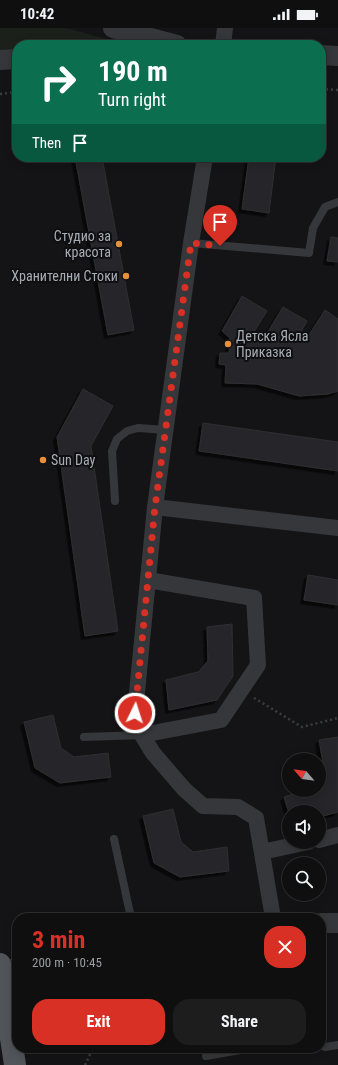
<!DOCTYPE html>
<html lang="en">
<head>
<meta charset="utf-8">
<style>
	:root { --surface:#0f0f10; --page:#1d1d1e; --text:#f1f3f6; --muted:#9b9c9f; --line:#2f2f30; --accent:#d93025 }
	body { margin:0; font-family:"Roboto Condensed",sans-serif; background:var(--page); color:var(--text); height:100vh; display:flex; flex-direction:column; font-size:15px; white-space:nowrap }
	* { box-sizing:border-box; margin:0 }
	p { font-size:13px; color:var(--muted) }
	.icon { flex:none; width:22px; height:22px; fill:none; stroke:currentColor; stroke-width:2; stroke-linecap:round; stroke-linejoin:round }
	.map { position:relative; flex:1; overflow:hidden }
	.sheet { position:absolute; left:12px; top:885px; width:314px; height:140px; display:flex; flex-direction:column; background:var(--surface); border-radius:16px; box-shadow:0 2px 10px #0003,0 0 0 1px var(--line) }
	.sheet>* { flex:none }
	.hud { position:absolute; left:12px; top:12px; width:314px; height:122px; border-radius:16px; box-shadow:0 2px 10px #0003,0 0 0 1px var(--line); background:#0b6e4f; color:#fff; overflow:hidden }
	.needle { width:26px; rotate:298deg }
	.fabs { position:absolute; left:282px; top:725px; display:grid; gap:8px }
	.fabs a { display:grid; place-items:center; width:44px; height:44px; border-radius:50%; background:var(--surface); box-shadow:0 2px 10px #0003,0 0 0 1px var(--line); font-size:20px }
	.pin { position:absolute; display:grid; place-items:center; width:34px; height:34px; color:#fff; margin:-41px -17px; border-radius:50% 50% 50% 0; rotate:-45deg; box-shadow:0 0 4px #0007 }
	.pin .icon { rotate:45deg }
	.me { position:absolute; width:44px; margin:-22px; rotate:4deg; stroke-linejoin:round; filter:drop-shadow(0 0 3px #0008) }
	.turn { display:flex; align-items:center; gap:14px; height:84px; padding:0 20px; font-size:18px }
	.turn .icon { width:52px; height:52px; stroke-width:2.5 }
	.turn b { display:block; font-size:28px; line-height:34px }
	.then { display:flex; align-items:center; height:38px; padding:0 20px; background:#0003; gap:8px; font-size:15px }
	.round { display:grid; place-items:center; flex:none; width:42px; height:42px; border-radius:16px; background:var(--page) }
	.overview { display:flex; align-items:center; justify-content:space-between; height:68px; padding:0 20px }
	h1 { font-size:24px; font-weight:700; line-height:30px; color:var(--accent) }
	.cta { display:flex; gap:8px; margin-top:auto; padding:8px 20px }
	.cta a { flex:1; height:46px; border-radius:16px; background:var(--accent); color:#fff; font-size:16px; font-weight:700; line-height:46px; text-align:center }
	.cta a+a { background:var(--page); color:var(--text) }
	.status { display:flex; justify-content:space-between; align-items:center; height:28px; padding:0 20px; background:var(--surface); direction:ltr }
	.status svg { height:11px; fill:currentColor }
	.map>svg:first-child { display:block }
</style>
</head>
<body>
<div class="status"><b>10:42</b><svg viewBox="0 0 49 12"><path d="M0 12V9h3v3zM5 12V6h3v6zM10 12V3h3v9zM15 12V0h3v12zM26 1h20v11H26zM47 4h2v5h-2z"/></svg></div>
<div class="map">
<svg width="338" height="1037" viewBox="0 0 338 1037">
	<defs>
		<filter id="shadow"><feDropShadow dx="-3.5" dy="3.5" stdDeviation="0" flood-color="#0009"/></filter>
	</defs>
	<rect width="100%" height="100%" fill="#141416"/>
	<path fill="#1b201a" d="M0 0H67L113 13 94 17H17V24L0 25Z"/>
	<path fill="#27272a" stroke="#2e2f31" filter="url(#shadow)" d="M75 129H102L134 302 108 307Z
		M249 129H276L269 185 242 181Z
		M331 209 338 210V234L327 233Z
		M242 268 267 283 254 304 264 310 283 279 307 293 297 311 305 313 325 282 338 291V363L328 366 299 368 257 356 225 355 226 337 219 336 220 325H229L230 310 222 303Z
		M83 361 113 378 91 418 118 603 85 608 57 409Z
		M203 395 338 414V443L199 423Z
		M308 547 338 552V577L304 572Z
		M232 596 233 648 217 672 169 682 166 652 198 644 208 633 207 599Z
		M53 687 61 720 74 729 108 725 111 749 60 755 35 740 24 694Z
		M338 709V784L319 789V784L289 785 284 769 305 762H319V754L325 746 319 712Z
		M173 781 181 814 193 824 227 819 229 843 180 849 154 835 143 788Z"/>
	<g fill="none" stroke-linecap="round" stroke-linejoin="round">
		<path stroke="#3b3e41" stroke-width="2.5" stroke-dasharray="2 3" stroke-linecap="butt" d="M321 61 338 62
			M0 66 17 64
			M254 670 302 699 338 690
			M85 1037 93 1020"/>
		<path stroke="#35373a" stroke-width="8" d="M191 215 309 225 313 200 325 179 338 174
			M115 473 112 423 117 411 127 403 138 400 166 402
			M84 709 142 707
			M114 811 131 890
			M325 1019 338 1017
			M206 1028 252 1020"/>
		<path stroke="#35373a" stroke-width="16" d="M223 17 225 0
			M205 129 191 215 155 479 135 685 142 707 153 725 184 761 203 778 238 779 256 790 273 890
			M155 479 338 500
			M142 707 221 692 258 637 254 570 148 552
			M319 812 338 807
			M262 824 308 814"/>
		<path stroke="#35373a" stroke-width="20" d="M113 0 177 17
			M321 27 338 28
			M0 32 17 31
			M321 895H338
			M0 943 17 940"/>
		<path stroke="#515459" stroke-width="22" d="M0 936 15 1037"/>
	</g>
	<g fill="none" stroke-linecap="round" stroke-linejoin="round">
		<path stroke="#d93025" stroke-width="7" stroke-dasharray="0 12.6" d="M135 685 155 479 191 215 220 218"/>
	</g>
	<g fill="#e5903d" stroke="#0f0f11" stroke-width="1.5">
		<circle cx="119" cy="216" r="4"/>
		<circle cx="126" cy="248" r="4"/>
		<circle cx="228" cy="316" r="4"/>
		<circle cx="43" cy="432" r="4"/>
	</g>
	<g text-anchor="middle" stroke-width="4" stroke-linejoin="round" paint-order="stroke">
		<g font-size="14" fill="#a7adb5" stroke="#0f0f11" text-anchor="end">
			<text x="111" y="213">Студио за<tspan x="111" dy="16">красота</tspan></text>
			<text x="118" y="253">Хранителни Стоки</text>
			<text x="236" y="313" text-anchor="start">Детска Ясла<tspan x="236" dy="16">Приказка</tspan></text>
			<text x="51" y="437" text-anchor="start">Sun Day</text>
		</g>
	</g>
</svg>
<div class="fabs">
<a><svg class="needle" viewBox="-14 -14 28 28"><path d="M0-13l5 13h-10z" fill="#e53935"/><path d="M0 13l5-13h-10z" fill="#9b9c9f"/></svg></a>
<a><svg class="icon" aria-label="sound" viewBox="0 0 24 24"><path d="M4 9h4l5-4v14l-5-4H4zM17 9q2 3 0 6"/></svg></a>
<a><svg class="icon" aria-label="search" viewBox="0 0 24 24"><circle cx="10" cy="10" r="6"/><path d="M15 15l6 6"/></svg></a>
</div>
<div class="pin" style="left:220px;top:218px;background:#d93025"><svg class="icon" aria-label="arrive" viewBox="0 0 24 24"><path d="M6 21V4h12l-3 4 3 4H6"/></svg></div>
<svg class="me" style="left:135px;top:685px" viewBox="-20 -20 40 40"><circle r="17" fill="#d93025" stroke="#fff" stroke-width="3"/><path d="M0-11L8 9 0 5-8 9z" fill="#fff"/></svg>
<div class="hud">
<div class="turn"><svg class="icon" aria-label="right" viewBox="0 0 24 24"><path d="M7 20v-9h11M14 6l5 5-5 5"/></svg><div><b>190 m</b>Turn right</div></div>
<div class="then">Then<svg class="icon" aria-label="arrive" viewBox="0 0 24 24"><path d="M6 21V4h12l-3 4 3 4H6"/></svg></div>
</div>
<section class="sheet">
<div class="overview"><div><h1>3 min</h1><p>200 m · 10:45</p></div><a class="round" style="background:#d93025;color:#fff"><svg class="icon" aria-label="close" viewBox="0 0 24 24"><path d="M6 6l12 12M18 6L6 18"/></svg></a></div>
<div class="cta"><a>Exit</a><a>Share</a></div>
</section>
</div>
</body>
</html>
